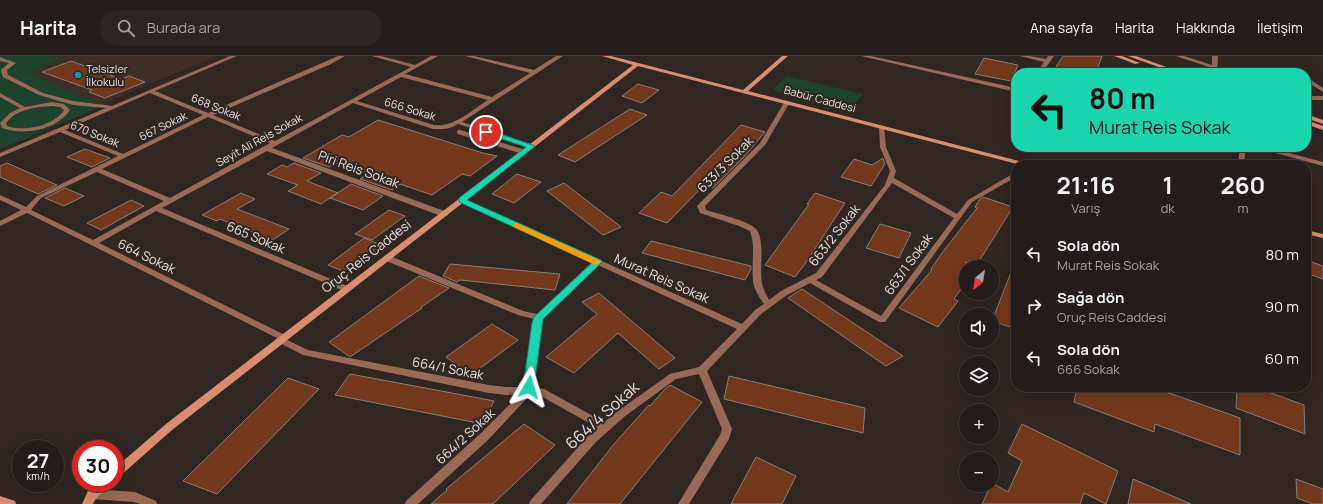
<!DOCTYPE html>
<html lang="tr">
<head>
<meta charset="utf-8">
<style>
	:root { --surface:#241c1a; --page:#2c2523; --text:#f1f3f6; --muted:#a3a1a2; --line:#413a39 }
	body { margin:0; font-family:Manrope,sans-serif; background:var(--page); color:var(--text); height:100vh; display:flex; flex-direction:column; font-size:15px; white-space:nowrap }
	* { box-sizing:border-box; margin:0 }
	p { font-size:13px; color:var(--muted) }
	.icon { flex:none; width:22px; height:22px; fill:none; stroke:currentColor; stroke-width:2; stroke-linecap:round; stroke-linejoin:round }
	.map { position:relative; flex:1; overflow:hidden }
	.details { position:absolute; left:1011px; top:104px; width:300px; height:232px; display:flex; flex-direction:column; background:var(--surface); border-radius:16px; box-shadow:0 4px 16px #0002,0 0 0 1px var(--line) }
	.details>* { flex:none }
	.top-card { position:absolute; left:1011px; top:12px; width:300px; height:84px; border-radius:16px; box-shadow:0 4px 16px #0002,0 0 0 1px var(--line); background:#1bd5b1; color:#111; overflow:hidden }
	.needle { width:26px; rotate:210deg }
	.buttons { position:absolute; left:959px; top:204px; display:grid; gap:8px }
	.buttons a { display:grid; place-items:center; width:40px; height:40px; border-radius:50%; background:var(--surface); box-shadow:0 4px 16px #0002,0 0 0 1px var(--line); font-size:20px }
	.speed { position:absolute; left:12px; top:384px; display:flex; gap:8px; font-size:20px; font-weight:700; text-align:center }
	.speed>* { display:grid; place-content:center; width:52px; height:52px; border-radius:50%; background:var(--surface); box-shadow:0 4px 16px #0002,0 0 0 1px var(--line); line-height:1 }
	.speed small { font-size:10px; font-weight:400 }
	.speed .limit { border:6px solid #d22; background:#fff; color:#111 }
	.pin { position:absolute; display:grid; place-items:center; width:34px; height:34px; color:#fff; margin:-17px; border:2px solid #fff; border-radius:50%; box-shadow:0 1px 4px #0007 }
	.me { position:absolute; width:44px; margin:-22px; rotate:7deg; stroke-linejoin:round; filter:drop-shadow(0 0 3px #0008) }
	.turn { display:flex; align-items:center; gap:14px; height:84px; padding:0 12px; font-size:18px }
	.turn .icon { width:52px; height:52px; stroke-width:2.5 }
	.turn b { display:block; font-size:28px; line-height:34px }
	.eta { display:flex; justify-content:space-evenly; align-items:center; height:68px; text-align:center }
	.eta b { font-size:24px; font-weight:700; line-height:28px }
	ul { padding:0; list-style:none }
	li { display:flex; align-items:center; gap:12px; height:52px; padding:0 12px }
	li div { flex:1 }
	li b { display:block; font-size:15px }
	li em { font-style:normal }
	header { display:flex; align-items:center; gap:24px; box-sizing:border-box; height:56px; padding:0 20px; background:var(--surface); border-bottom:1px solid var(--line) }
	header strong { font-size:19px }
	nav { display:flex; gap:22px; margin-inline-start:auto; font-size:14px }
	.search { width:280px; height:36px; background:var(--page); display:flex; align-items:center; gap:10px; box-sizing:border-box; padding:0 14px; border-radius:16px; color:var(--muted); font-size:15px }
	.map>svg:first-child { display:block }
</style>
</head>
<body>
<header>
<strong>Harita</strong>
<div class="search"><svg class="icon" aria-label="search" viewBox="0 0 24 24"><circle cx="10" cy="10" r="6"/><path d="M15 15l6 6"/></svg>Burada ara</div>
<nav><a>Ana sayfa</a><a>Harita</a><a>Hakkında</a><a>İletişim</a></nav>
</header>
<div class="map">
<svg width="1323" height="448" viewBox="0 0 1323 448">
	<rect width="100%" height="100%" fill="#302622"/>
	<path fill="#3d2e27" d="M48 0H218L109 45 98 47 26 17 55 6Z"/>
	<path fill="#1d422d" d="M0 0H48L58 2 55 6 27 17 98 47H109L0 93Z
		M787 20 863 38 850 54 772 34Z"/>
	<path fill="#73381c" stroke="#897d78" d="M1063 0H1102L1096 17H1052Z
		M984 2 1018 9 1011 25 975 18Z
		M71 5 121 23 129 20 145 26 105 42 89 36 92 34 42 16Z
		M638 28 659 34 642 47 622 40Z
		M630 53 647 59 575 106 558 99Z
		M378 64 483 97 497 100 470 120 462 118 432 139 400 128 392 134 360 123 368 117 337 107 329 111 303 102 342 79 349 81Z
		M741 69 765 76 744 101 713 132 704 129 667 167 639 157 661 136 672 140Z
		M85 93 110 102 92 111 67 101Z
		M883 102 885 108 871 130 841 121 854 103 872 109Z
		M7 107 57 129 38 138 0 121V110Z
		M294 107 321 117 307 125 338 137 321 148 288 135 298 129 267 118 282 109 287 111Z
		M517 118 541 126 514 147 492 138Z
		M564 127 621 171 603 179 547 135Z
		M351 128 383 140 363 154 330 142Z
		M65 132 84 140 64 150 45 142Z
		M241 137 255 143 237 153 289 173 273 184 220 163 217 165 202 159Z
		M815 137 845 147 805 208 795 221 765 209 809 148H807Z
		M983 141 1013 151 976 210 966 206V226L954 243 958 245 938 271 899 252 932 214 931 213 942 197 977 152 975 151 980 143Z
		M131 144 144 150 101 174 87 167Z
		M389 154 405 160 372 184 355 178Z
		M880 168 911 177 899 202 866 192Z
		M364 182 381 189 345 216 328 209Z
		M651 185 751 210V213L745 224 642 197Z
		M1306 204 1323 210V223L1306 217Z
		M1015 206H1016V273L992 265Z
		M450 208 560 218 555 234 460 224 457 226 443 220Z
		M419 220 449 232 421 251 422 252 350 301 329 286Z
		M802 233 903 300 886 310 788 242Z
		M599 237 675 302 659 313 618 277 574 317 546 301 597 258 582 246Z
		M492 268 518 284 471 319 446 301Z
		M350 318 436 334 494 345 483 368 335 339Z
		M729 320 865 352 863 377 724 343Z
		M288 322 319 333 217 438 183 425Z
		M670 329 702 346 620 448H567L614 388 649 349 650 350 664 334Z
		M1077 331H1152L1240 362V399L1155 368 1154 376 1074 346Z
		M1237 331H1254L1304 349 1305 378 1236 352Z
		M524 368 555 389 493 448H431L447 434 446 433Z
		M1022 368 1118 415 1106 448 1084 437 1080 448H982L992 427 1008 436 1022 405 1008 397Z
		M756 401 796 420 782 448H731Z
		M1133 423 1191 448H1128Z
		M1296 423 1323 433V448H1313L1297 442Z"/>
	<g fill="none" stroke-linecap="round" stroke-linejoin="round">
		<path stroke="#9a6956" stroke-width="4.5" d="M459 76 524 96"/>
		<path fill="#9a6956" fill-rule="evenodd" d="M230 0H237L155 35 208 57 338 0H345L331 8 213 59 275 85 411 11 372 0H381L415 9 431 0H438L405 18 492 41 530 17 465 0H474L534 14 556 0H563L462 66 534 89V91H530L458 68C450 73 442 74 433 73L353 47 272 92 447 156 448 158 447 160H441L267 95 162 152 350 231 351 233 350 235H344L156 155 99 187 287 280 288 282 287 284 308 294 489 329 506 331H524L534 263 518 259 384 204 383 202 384 200H390L523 255 537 258 592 206 460 145 459 144 460 143H464L742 268 755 254 764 248C759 241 754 233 753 225 751 208 756 192 750 175L739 170 700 157 697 150 760 87 785 45 790 46 765 89 705 150 706 154C718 158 746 164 755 172 766 182 759 213 762 227 763 233 766 238 769 244L781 235 816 217 885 129 890 115 880 91 879 70H883L884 71 886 91 896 115 894 122 957 158 968 144 1014 117 1016 116V121L972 146 885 266H879L810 227 787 239 761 258 707 315 732 373 729 383 689 448H678L720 379 722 373 699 318 676 323 624 361 596 386 541 448H529L530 445 588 380 598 372 539 339 531 338 488 384 418 448H405L406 445 480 378 520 338 506 339 489 337 303 299 278 286 277 284V282L27 157 0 170V165L21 154 0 144V139L26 151 37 140 118 100 60 76 0 101V97L106 52 73 49 39 39 3 21 1 14 9 7 0 5V1L16 7 7 14 8 19 43 37 73 45 112 50ZM401 21 488 44C472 54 453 72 434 69L357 45ZM150 37 203 59 123 98 65 74ZM208 61 270 87 170 142 102 113ZM97 116 164 145 93 184 31 154 41 142ZM892 127 954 162 881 260 816 224 822 221ZM598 209 737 273 699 311 670 318 618 355 604 366 544 333 534 331 543 262Z
			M861 0H871L1016 32V36Z
			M1020 0H1030L1046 3 1048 0H1054L1042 17H1036L1044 6Z
			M1176 0H1184L1212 9V0H1218L1217 17H1211L1212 12Z
			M1306 21 1323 32V36L1306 25Z
			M0 37 25 51 52 46 64 48 70 54C57 74 24 80 2 72L0 67 10 57 20 52 0 41ZM52 50 60 51 64 54C54 70 24 76 7 70L6 67C17 53 36 51 52 50Z
			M1306 40H1323V44H1306Z
			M1240 91H1246L1244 109H1238Z
			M1256 91H1266L1323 106V110L1257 92Z
			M92 433 135 436 156 445 157 448H140L134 446 92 443 88 441 87 438 88 435Z"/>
		<path fill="#da8d6e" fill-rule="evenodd" d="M602 0H611L743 34 782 0H788L748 35 1031 108 1032 109H1021L638 10 172 374 119 421 115 422V412L166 368 633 9Z
			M1114 0H1122L1140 7 1135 8Z
			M1128 0H1136L1183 17H1175Z
			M1306 58 1323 64V68L1306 62Z
			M1306 64 1323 70V74L1306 68Z
			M1306 174 1323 178V182L1306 178Z
			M97 427H110C106 435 97 439 93 448H82L88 435Z
			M0 440 15 445 16 448H0Z"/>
	</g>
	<path fill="#1bd5b1" stroke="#128a73" d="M484 74H489L535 90 467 144 601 204 602 206 543 263 534 331 532 334H525L523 331 532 267 534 261 592 207 459 146V142L526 91 484 77Z"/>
	<path fill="#f59e0b" d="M517 167 599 204 601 206 596 209 593 208 514 171 513 169 514 168Z"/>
	<circle fill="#0f9aa8" stroke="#302622" stroke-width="1.5" cx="78" cy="19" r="4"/>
	<g text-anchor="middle" stroke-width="4" stroke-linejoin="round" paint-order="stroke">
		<g font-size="11" fill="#e7e1de" stroke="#302622" text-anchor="start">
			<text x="86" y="17">Telsizler<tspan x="86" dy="13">İlkokulu</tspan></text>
		</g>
		<g font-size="11" fill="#e7e1de" stroke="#302622">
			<text transform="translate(820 43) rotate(15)" y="4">Babür Caddesi</text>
			<text transform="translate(216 51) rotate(22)" y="4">668 Sokak</text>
			<text transform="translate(410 53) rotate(17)" y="4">666 Sokak</text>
			<text transform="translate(163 70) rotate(-26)" y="4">667 Sokak</text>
			<text transform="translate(95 78) rotate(22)" y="4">670 Sokak</text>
			<text transform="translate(259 84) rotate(-29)" y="4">Seyit Ali Reis Sokak</text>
		</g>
		<g font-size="13" fill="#e7e1de" stroke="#302622">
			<text transform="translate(725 108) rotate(-45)" y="5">633/3 Sokak</text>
			<text transform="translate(359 113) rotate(20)" y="5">Piri Reis Sokak</text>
			<text transform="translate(834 179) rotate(-52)" y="5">663/2 Sokak</text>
			<text transform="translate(256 181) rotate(23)" y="5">665 Sokak</text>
			<text transform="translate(147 200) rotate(26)" y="5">664 Sokak</text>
			<text transform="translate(366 200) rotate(-38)" y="5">Oruç Reis Caddesi</text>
			<text transform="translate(908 208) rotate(-54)" y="5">663/1 Sokak</text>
			<text transform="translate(662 222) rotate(24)" y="5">Murat Reis Sokak</text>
			<text transform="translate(448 312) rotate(11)" y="5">664/1 Sokak</text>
			<text transform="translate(465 380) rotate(-43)" y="5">664/2 Sokak</text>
		</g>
		<g font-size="16" fill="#e7e1de" stroke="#302622">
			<text transform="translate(602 359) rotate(-42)" y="6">664/4 Sokak</text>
		</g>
	</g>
</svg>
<div class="buttons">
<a><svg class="needle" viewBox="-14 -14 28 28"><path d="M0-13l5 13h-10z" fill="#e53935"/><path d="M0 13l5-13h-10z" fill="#a3a1a2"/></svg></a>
<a><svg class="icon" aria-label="sound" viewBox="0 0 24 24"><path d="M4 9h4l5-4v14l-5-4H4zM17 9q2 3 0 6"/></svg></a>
<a><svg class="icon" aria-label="layers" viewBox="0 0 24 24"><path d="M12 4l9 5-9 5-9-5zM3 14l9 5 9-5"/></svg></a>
<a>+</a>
<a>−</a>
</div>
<div class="speed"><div>27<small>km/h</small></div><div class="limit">30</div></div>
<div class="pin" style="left:486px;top:76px;background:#d93025"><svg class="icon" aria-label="arrive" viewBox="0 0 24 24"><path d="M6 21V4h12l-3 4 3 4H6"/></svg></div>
<svg class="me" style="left:529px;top:331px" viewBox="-20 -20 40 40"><path d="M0-17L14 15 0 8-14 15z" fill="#1bd5b1" stroke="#fff" stroke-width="4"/></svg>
<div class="top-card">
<div class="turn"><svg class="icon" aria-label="left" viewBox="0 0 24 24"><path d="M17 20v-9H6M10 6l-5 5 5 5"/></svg><div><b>80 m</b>Murat Reis Sokak</div></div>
</div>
<section class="details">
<div class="eta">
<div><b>21:16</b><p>Varış</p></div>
<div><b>1</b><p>dk</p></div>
<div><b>260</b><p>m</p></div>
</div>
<ul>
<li><svg class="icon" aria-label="left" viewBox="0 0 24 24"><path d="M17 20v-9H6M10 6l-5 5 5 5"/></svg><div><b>Sola dön</b><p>Murat Reis Sokak</p></div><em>80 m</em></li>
<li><svg class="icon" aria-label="right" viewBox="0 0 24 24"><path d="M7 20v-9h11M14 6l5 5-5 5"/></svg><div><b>Sağa dön</b><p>Oruç Reis Caddesi</p></div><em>90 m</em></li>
<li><svg class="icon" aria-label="left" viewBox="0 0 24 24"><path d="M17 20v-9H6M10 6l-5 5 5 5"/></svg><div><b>Sola dön</b><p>666 Sokak</p></div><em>60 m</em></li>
</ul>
</section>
</div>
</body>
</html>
